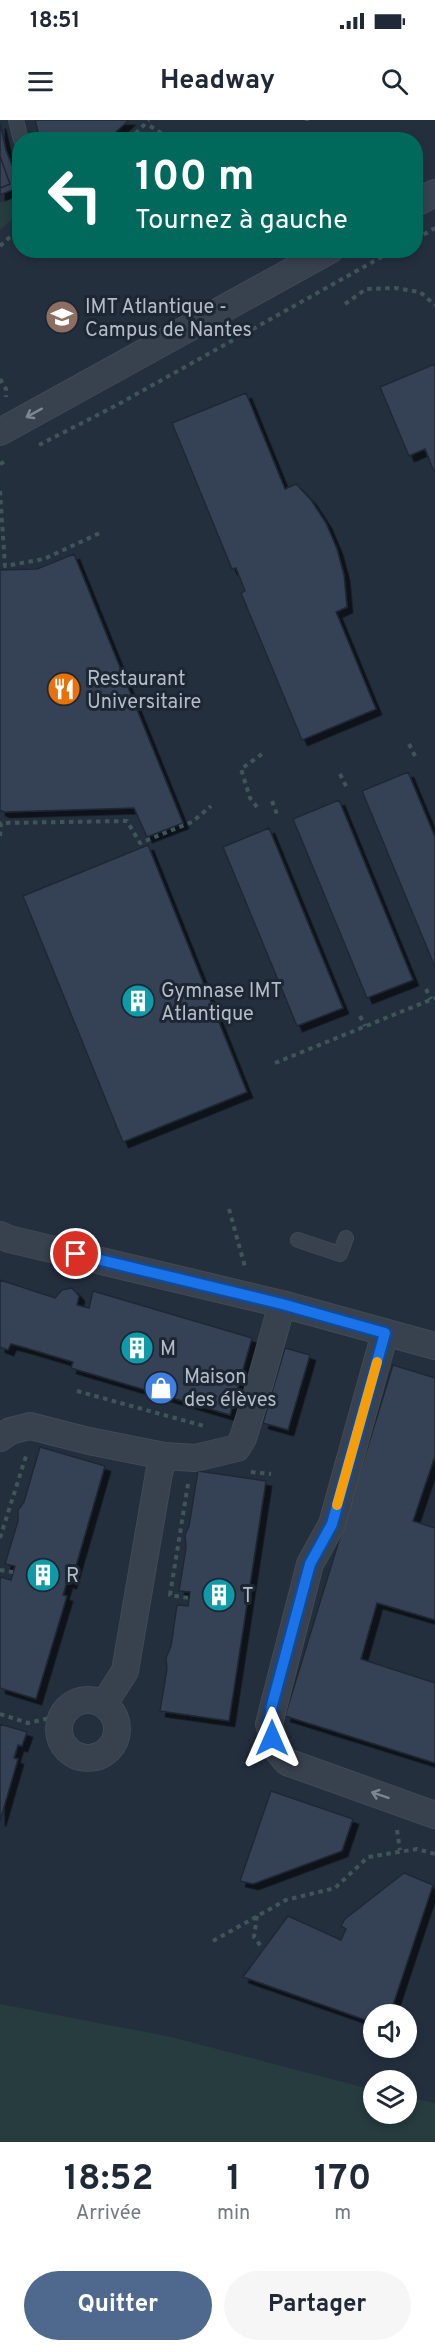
<!DOCTYPE html>
<html lang="fr">
<head>
<meta charset="utf-8">
<style>
	:root { --surface:#fff; --page:#f6f6f7; --text:#1f2937; --muted:#747a83; --accent:#4f688e }
	body { margin:0; font-family:Overpass,sans-serif; background:var(--page); color:var(--text); height:100vh; display:flex; flex-direction:column; font-size:22px; white-space:nowrap }
	* { box-sizing:border-box; margin:0 }
	p { font-size:20px; color:var(--muted) }
	.icon { flex:none; width:33px; height:33px; fill:none; stroke:currentColor; stroke-width:2; stroke-linecap:round; stroke-linejoin:round }
	.map { position:relative; height:2022px; overflow:hidden }
	.panel { display:flex; flex-direction:column; background:var(--surface); flex:1 }
	.panel>* { flex:none }
	.hud { position:absolute; left:12px; top:12px; width:411px; height:126px; border-radius:24px; box-shadow:0 3px 9px #0003; background:#00695c; color:#fff; overflow:hidden }
	.fabs { position:absolute; left:363px; top:1884px; display:grid; gap:12px }
	.fabs a { display:grid; place-items:center; width:54px; height:54px; border-radius:50%; background:var(--surface); box-shadow:0 3px 9px #0003; font-size:30px }
	.pin { position:absolute; display:grid; place-items:center; width:51px; height:51px; color:#fff; margin:-26px; border:3px solid #fff; border-radius:50%; box-shadow:0 2px 6px #0007 }
	.me { position:absolute; width:66px; margin:-33px; rotate:0deg; stroke-linejoin:round; filter:drop-shadow(0 0 4px #0008) }
	.turn { display:flex; align-items:center; gap:21px; height:126px; padding:0 24px; font-size:27px }
	.turn .icon { width:78px; height:78px; stroke-width:2.5 }
	.turn b { display:block; font-size:42px; line-height:51px }
	.eta { display:flex; justify-content:space-evenly; align-items:center; height:102px; text-align:center }
	.eta b { font-size:36px; font-weight:700; line-height:42px }
	.button { display:flex; gap:12px; margin-top:auto; padding:12px 24px }
	.button a { flex:1; height:69px; border-radius:36px; background:var(--accent); color:#fff; font-size:24px; font-weight:700; line-height:69px; text-align:center }
	.button a+a { background:var(--page); color:var(--text) }
	.status { display:flex; justify-content:space-between; align-items:center; height:42px; padding:0 30px; background:var(--surface); direction:ltr }
	.status svg { height:16px; fill:currentColor }
	header { display:flex; justify-content:space-between; align-items:center; height:78px; padding:0 24px; background:var(--surface); font-size:27px; font-weight:700 }
	.map>svg:first-child { display:block }
</style>
</head>
<body>
<div class="status"><b>18:51</b><svg viewBox="0 0 49 12"><path d="M0 12V9h3v3zM5 12V6h3v6zM10 12V3h3v9zM15 12V0h3v12zM26 1h20v11H26zM47 4h2v5h-2z"/></svg></div>
<header><svg class="icon" aria-label="menu" viewBox="0 0 24 24"><path d="M4 6h16M4 12h16M4 18h16"/></svg>Headway<svg class="icon" aria-label="search" viewBox="0 0 24 24"><circle cx="10" cy="10" r="6"/><path d="M15 15l6 6"/></svg></header>
<div class="map">
<svg width="435" height="2022" viewBox="0 0 435 2022">
	<defs>
		<filter id="shadow"><feDropShadow dx="5.5" dy="5.5" stdDeviation="0" flood-color="#0009"/></filter>
	</defs>
	<rect width="100%" height="100%" fill="#242f3e"/>
	<path fill="#263c3f" d="M14 77 19 93 0 110V83Z
		M0 1884 171 1917 373 1970 374 1994H406L407 1977 435 1983V2022H0Z"/>
	<path fill="#364354" stroke="#1f2835" stroke-width="1.5" filter="url(#shadow)" d="M35 0H129L107 20H40Z
		M0 3 6 30 20 65V67L0 75V68L10 64 0 36Z
		M0 36 10 64 0 68Z
		M435 244V354L425 329 409 336 380 267Z
		M246 273 285 369 296 364 311 380 326 403 337 429 344 455 347 487 336 492 376 589 302 620 241 473 245 471 236 448 232 449 172 303Z
		M74 434 183 703 147 717 134 688 4 692 0 690V450L37 449Z
		M408 652 435 717V847L362 671Z
		M339 680 413 860 367 878 293 699Z
		M269 708 343 888 297 906 223 727Z
		M148 725 247 972 123 1022 23 776Z
		M0 1160 55 1178 62 1170 72 1168 79 1176 77 1185 89 1188 93 1171 252 1218 230 1295 71 1248 73 1242 26 1228 11 1224 8 1230 0 1227Z
		M285 1228 310 1235 288 1310 263 1303Z
		M393 1245 435 1258V1336L413 1401 435 1408V1500L377 1483 361 1539 435 1563V1643L285 1596Z
		M40 1327 105 1346 71 1463 67 1462 63 1475 67 1476 36 1579 0 1568V1460L1 1457 11 1460 15 1446 5 1444 18 1401V1390L24 1382Z
		M198 1351 266 1361 229 1601 160 1591 167 1549 166 1538 171 1526 177 1485 188 1486 190 1472 179 1471 186 1428 185 1415 189 1406Z
		M0 1604 27 1612 22 1626 18 1625 14 1638 18 1639 0 1701Z
		M271 1671 353 1699 342 1731 253 1764 240 1761Z
		M404 1753 433 1765 390 1894H374V1903L243 1857 288 1796 341 1820 346 1809 341 1806 345 1799Z"/>
	<g fill="none" stroke-linecap="round" stroke-linejoin="round">
		<defs>
			<path id="lane" d="M16 0 21 20
				M298 1120 340 1134 346 1118"/>
			<path id="street" d="M416 83 435 73
				M0 312 330 130
				M0 1115 9 1119 282 1184 435 1226
				M385 1213 332 1404 310 1444 269 1604 276 1629 287 1642 435 1695
				M0 1318 10 1311 30 1306 89 1321 164 1336 195 1338 237 1328 243 1318 260 1263 282 1184
				M59 1609a29 29 0 1 1 58 0a29 29 0 1 1-58 0Z
				M104 1584 125 1551 159 1353 164 1336"/>
		</defs>
		<use href="#lane" stroke="#414a57" stroke-width="16"/>
		<use href="#street" stroke="#414a57" stroke-width="28"/>
		<path stroke="#3f5557" stroke-width="4" stroke-dasharray="4.5 4.5" stroke-linecap="butt" d="M307 1V0
			M150 6 172 20
			M400 15 413 20
			M129 20 149 0
			M416 28 417 33
			M416 119 435 108
			M0 126 20 108
			M345 184 366 169 395 168 420 172 435 185
			M0 259 6 269V277
			M39 325 117 285 394 130
			M0 344 8 340
			M0 371 5 446 44 439 102 412
			M409 624 417 640
			M340 654 347 668
			M272 681 278 697
			M257 687 250 678 241 649 262 634
			M0 716 1 703 127 701 140 723 192 702 211 686
			M426 869 431 879
			M360 896 365 906
			M275 943 435 878
			M229 1089 245 1147
			M77 1271 204 1306
			M251 1352 271 1354
			M188 1364 170 1475 189 1478
			M0 1418 26 1336
			M0 1450 13 1452
			M53 1607a36 36 0 1 1 72 0a36 36 0 1 1-72 0Z
			M0 1594 28 1603 54 1597
			M397 1710 400 1730
			M257 1796 254 1817 263 1829
			M213 1821 286 1780 335 1768 368 1737 417 1729 435 1734"/>
		<use href="#lane" stroke="#38414e" stroke-width="14"/>
		<use href="#street" stroke="#38414e" stroke-width="26"/>
	</g>
	<defs><path id="oneway-shaft" d="M-6 0H5M1.5-3L5.5 0L1.5 3" fill="none" stroke-width="1.6" stroke-linecap="round" stroke-linejoin="round" transform="scale(1.5)"/></defs>
	<g stroke="#7c8592">
		<use href="#oneway-shaft" transform="translate(34 293) rotate(151)"/>
		<use href="#oneway-shaft" transform="translate(380 1675) rotate(-161)"/>
	</g>
	<g fill="none" stroke-linecap="round" stroke-linejoin="round">
		<defs>
			<path id="route" d="M76 1134 282 1184 385 1213 332 1404 310 1444 272 1585 269 1604 272 1618"/>
		</defs>
		<use href="#route" stroke="#114b97" stroke-width="15"/>
		<use href="#route" stroke="#1a73e8" stroke-width="10"/>
		<path stroke="#f59e0b" stroke-width="10" d="M337 1385 377 1242"/>
	</g>
	<defs>
		<symbol id="university-disc" viewBox="-11 -11 22 22"><circle r="9.5" fill="#8d6e63" stroke="#1d2633"/><path d="M0-5L7-2L0 1L-7-2ZM-4 1L0 2.5L4 1V4Q0 6-4 4Z" fill="#fff"/></symbol>
		<symbol id="restaurant-disc" viewBox="-11 -11 22 22"><circle r="9.5" fill="#e8710a" stroke="#1d2633"/><path d="M-5-6h1v4h1v-4h1v4h1v-4h1v5L-1.5 .5V6h-2V.5L-5-1ZM5-6V6H3V1.5H1.5Q1.5-4 5-6Z" fill="#fff"/></symbol>
		<symbol id="building-disc" viewBox="-11 -11 22 22"><circle r="9.5" fill="#0f9aa8" stroke="#1d2633"/><path d="M-4-6H4V6H1V3H-1V6H-4ZM-2.5-4.3h1.7v1.8h-1.7ZM.8-4.3h1.7v1.8H.8ZM-2.5-1h1.7V.8h-1.7ZM.8-1h1.7V.8H.8Z" fill="#fff"/></symbol>
		<symbol id="shop-disc" viewBox="-11 -11 22 22"><circle r="9.5" fill="#3f7fe0" stroke="#1d2633"/><path d="M-5-2.5h2.3a2.7 3.5 0 0 1 5.4 0H5L5.5 6h-11ZM-1.5-2.5h3a1.5 2.3 0 0 0-3 0Z" fill="#fff"/></symbol>
	</defs>
	<g fill-rule="evenodd">
		<use href="#university-disc" x="43" y="178" width="38" height="38"/>
		<use href="#restaurant-disc" x="45" y="550" width="38" height="38"/>
		<use href="#building-disc" x="119" y="862" width="38" height="38"/>
		<use href="#building-disc" x="118" y="1209" width="38" height="38"/>
		<use href="#shop-disc" x="142" y="1249" width="38" height="38"/>
		<use href="#building-disc" x="24" y="1436" width="38" height="38"/>
		<use href="#building-disc" x="200" y="1456" width="38" height="38"/>
	</g>
	<g text-anchor="middle" stroke-width="6" stroke-linejoin="round" paint-order="stroke">
		<g font-size="20" fill="#b4bcc9" stroke="#1d2633" text-anchor="start">
			<text x="85" y="193">IMT Atlantique -<tspan x="85" dy="23">Campus de Nantes</tspan></text>
			<text x="87" y="565">Restaurant<tspan x="87" dy="23">Universitaire</tspan></text>
			<text x="161" y="877">Gymnase IMT<tspan x="161" dy="23">Atlantique</tspan></text>
			<text x="160" y="1235">M</text>
			<text x="184" y="1263">Maison<tspan x="184" dy="23">des élèves</tspan></text>
			<text x="66" y="1462">R</text>
			<text x="242" y="1482">T</text>
		</g>
	</g>
</svg>
<div class="fabs">
<a><svg class="icon" aria-label="sound" viewBox="0 0 24 24"><path d="M4 9h4l5-4v14l-5-4H4zM17 9q2 3 0 6"/></svg></a>
<a><svg class="icon" aria-label="layers" viewBox="0 0 24 24"><path d="M12 4l9 5-9 5-9-5zM3 14l9 5 9-5"/></svg></a>
</div>
<div class="pin" style="left:76px;top:1134px;background:#d93025"><svg class="icon" aria-label="arrive" viewBox="0 0 24 24"><path d="M6 21V4h12l-3 4 3 4H6"/></svg></div>
<svg class="me" style="left:272px;top:1618px" viewBox="-20 -20 40 40"><path d="M0-17L14 15 0 8-14 15z" fill="#1a73e8" stroke="#fff" stroke-width="4"/></svg>
<div class="hud">
<div class="turn"><svg class="icon" aria-label="left" viewBox="0 0 24 24"><path d="M17 20v-9H6M10 6l-5 5 5 5"/></svg><div><b>100 m</b>Tournez à gauche</div></div>
</div>
</div>
<section class="panel">
<div class="eta">
<div><b>18:52</b><p>Arrivée</p></div>
<div><b>1</b><p>min</p></div>
<div><b>170</b><p>m</p></div>
</div>
<div class="button"><a>Quitter</a><a>Partager</a></div>
</section>
</body>
</html>
